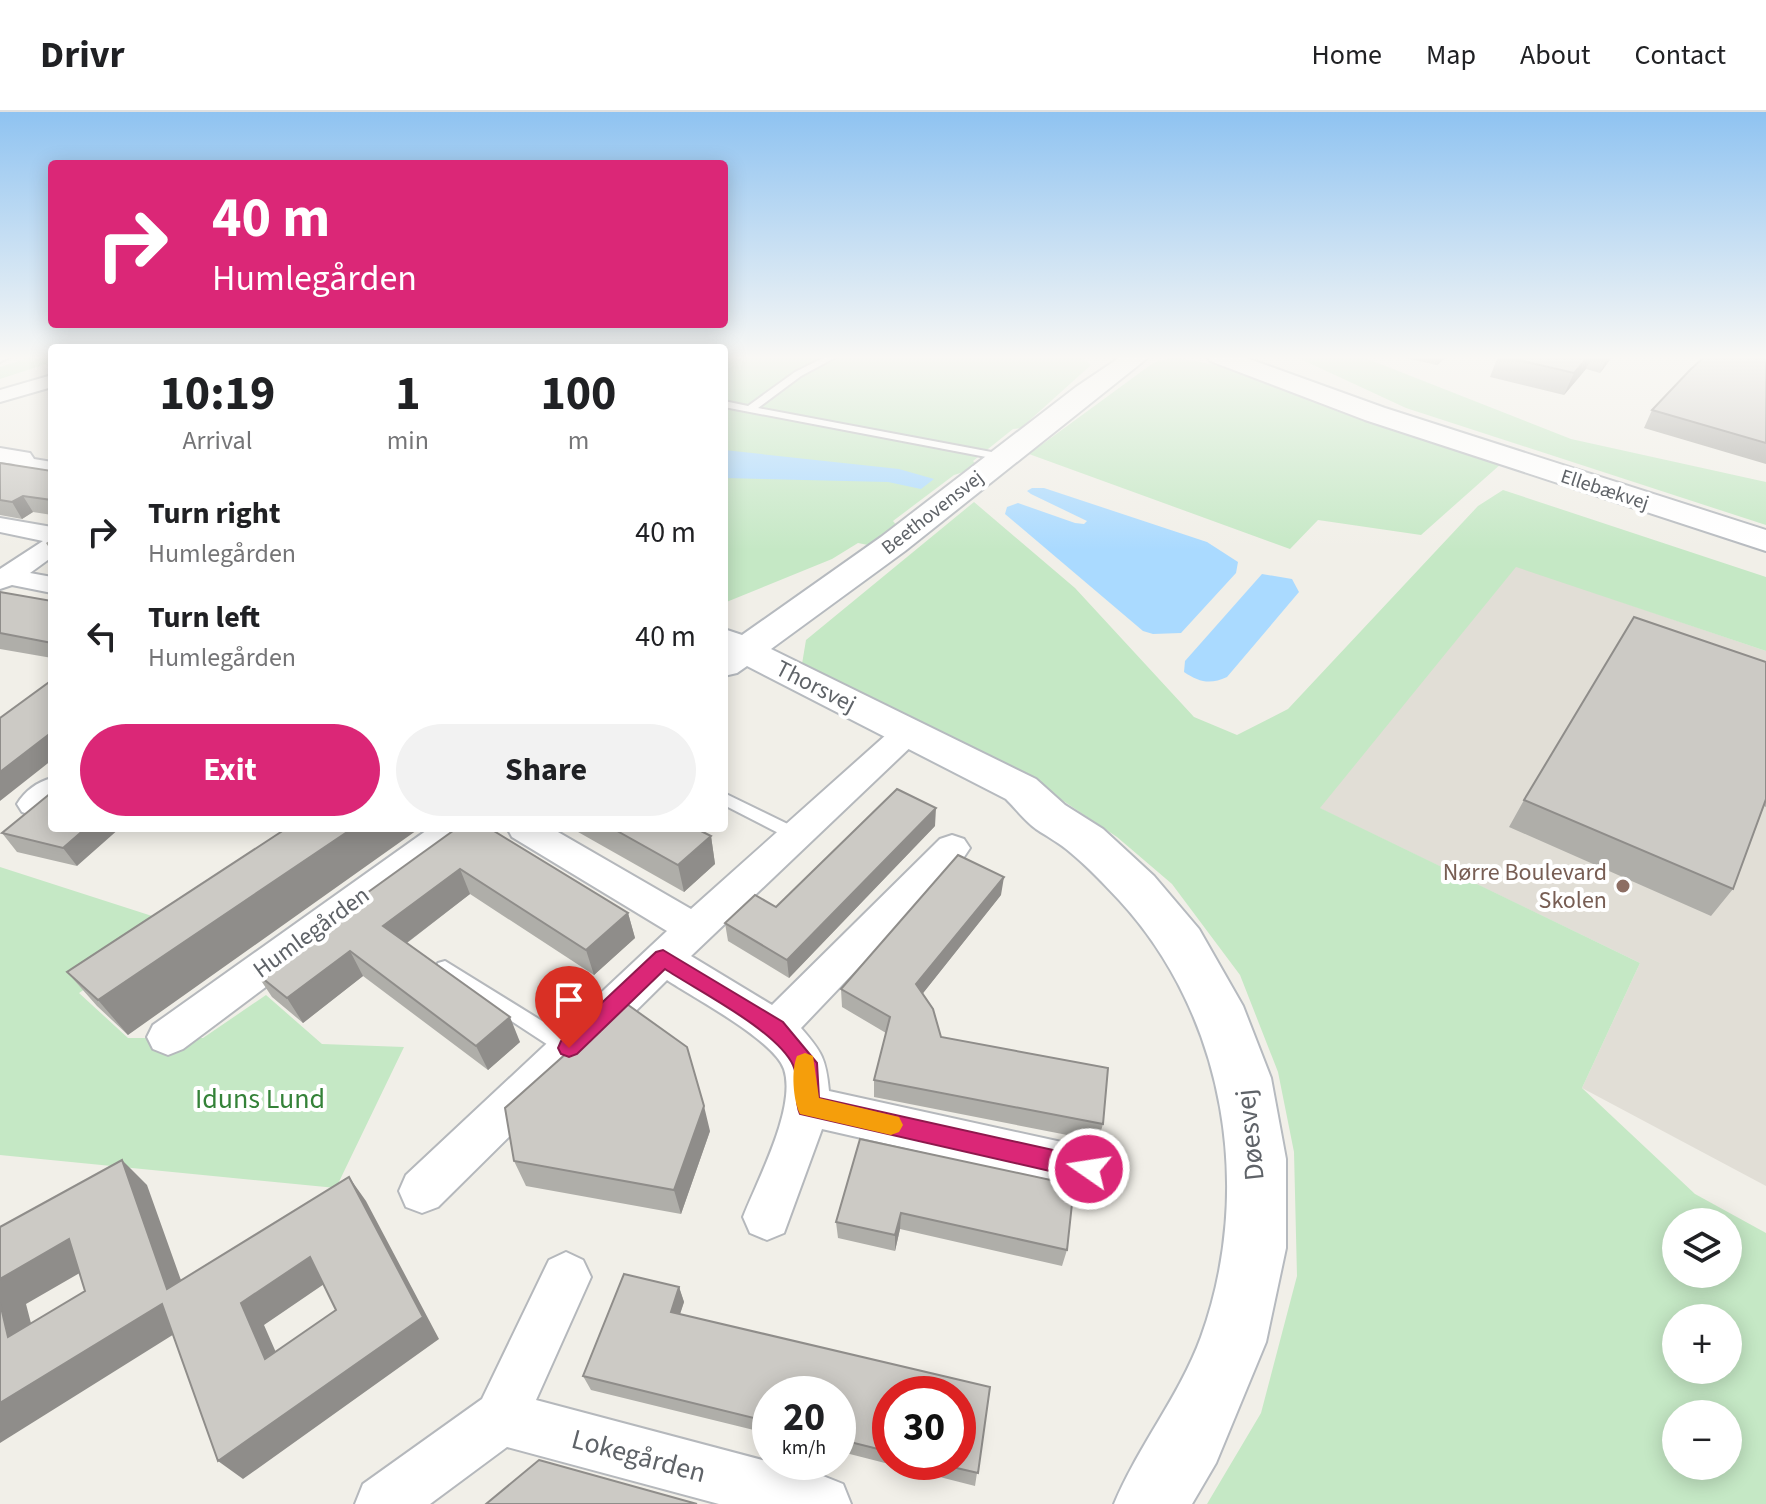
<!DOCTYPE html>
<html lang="en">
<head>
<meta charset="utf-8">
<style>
	:root { --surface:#fff; --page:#f2f2f2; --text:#202124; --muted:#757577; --line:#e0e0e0; --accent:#db2777 }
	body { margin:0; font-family:"Source Sans 3",sans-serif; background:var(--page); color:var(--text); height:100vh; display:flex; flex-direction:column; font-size:30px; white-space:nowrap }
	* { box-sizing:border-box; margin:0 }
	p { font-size:26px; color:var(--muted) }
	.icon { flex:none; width:44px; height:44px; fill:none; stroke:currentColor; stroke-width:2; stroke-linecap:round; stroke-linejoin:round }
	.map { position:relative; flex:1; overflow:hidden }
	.details { position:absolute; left:48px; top:232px; width:680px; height:488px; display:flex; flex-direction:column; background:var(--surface); border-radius:8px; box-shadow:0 4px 20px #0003 }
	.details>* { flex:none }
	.top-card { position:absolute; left:48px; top:48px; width:680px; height:168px; border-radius:8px; box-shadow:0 4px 20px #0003; background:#db2777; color:#fff; overflow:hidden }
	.tools { position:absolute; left:1662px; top:1096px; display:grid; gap:16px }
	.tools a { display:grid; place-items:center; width:80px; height:80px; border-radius:50%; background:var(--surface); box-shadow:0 4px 20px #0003; font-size:40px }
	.speed { position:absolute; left:752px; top:1264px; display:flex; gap:16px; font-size:40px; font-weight:700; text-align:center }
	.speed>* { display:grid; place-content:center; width:104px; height:104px; border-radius:50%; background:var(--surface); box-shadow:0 4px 20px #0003; line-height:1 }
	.speed small { font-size:20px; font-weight:400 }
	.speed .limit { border:12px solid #d22; background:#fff; color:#111 }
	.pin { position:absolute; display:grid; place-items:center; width:68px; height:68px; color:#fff; margin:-82px -34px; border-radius:50% 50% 50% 0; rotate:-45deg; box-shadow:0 0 8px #0007 }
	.pin .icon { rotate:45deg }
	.me { position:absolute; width:88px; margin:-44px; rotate:283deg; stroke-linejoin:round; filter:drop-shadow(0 0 6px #0008) }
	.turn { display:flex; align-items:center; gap:28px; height:168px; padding:0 32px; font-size:36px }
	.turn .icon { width:104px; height:104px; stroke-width:2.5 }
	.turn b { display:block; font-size:56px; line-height:68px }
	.eta { display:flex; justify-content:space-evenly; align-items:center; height:136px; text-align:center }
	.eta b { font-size:48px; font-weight:700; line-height:56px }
	.action { display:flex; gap:16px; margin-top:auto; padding:16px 32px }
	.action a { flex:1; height:92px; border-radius:48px; background:var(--accent); color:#fff; font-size:32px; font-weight:700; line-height:92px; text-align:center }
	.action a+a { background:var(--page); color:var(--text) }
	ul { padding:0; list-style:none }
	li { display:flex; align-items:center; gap:24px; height:104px; padding:0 32px }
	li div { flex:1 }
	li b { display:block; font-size:30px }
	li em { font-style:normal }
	header { display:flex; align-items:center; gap:48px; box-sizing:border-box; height:112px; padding:0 40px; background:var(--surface); border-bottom:2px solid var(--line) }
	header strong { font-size:38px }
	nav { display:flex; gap:44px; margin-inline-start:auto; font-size:28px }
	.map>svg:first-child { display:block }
</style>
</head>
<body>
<header>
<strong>Drivr</strong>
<nav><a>Home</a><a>Map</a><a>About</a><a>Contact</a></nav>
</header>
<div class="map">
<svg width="1766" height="1392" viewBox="0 0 1766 1392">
	<rect width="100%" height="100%" fill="#f1efe8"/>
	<path fill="#e1ded6" d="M1516 454 1766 539V1074L1582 976 1640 851 1319 696Z"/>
	<path fill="#c5e8c5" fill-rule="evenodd" d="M34 244H49L52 250 0 267V255Z
		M724 244H1081L1091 253 1021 316 1013 317 973 349 975 351 970 358 954 363 893 409 898 415 868 433 858 431 832 447 724 491Z
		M1294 244H1360L1571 327 1766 370V413L1406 296Z
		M1172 245 1218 253 1502 351 1421 423 1318 408 1290 437 1029 342 1153 251Z
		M1503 378 1766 465V539L1516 455 1320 696 1640 851 1582 976 1695 1082 1766 1121V1392H1207L1261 1301 1297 1164 1294 1040 1278 960 1240 863 1172 772 1117 725 1047 678 802 552 806 528 974 390 1075 476 1194 605 1237 623 1288 597 1478 394ZM1676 1110H1728V1162H1676ZM1676 1206H1728V1258H1676ZM1676 1302H1728V1354H1676Z
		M0 755 180 813 79 881 128 926H203L266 883 322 932 404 935 336 1076 0 1043Z"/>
	<path fill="#aadaff" d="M724 338 899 357 934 367 921 377 888 370 724 366Z
		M1032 376H1044L1207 430 1238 450 1236 461 1181 521 1153 522 1143 519 1005 402 1007 395 1018 391 1075 411 1084 412 1087 409 1031 382 1027 379Z
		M1262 462 1292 467 1299 480 1227 565C1210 573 1199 570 1184 560L1185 549Z"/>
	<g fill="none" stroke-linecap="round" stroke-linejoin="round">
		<defs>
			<path id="lane" d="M827 244H838L801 264 758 296 1002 342 1007 345 1002 348 724 295V289L748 294 795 260Z
				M724 681 802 719 804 723 796 729 790 727 724 693Z
				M445 849 576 930 579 936 576 942 569 944 562 942 438 861 436 856 438 851Z"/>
			<path id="street" d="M0 244H11L0 250Z
				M52 263V275L0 290V278Z
				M0 336 30 341 34 347 52 350V364L18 358 14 352 0 350Z
				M0 406 52 415V445L30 461 52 465V481L12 473 0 477V457L43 429 0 420Z
				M907 611 918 614 923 621 918 628 691 844 772 893 940 727 952 723 964 727 970 736 964 745 801 916C822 940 826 947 829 979L1089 1036 1105 1042 1112 1057 1105 1072 1089 1078 822 1017 784 1121 767 1128 750 1121 743 1105C757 1069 797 995 784 957 774 928 694 886 667 868L438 1095 422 1101 406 1095 399 1079 406 1063 667 819 512 725 507 716H551L691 797 896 614Z
				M52 666V695L34 704 22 700 17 692C25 679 37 670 52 666Z
				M430 716H471L466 725 183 937 168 943 153 937 147 925 153 913Z
				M566 1140 583 1148 591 1165 536 1288 823 1364 843 1372 851 1392H719L507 1335 430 1392H355L363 1372 482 1287 549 1148Z"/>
			<path id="secondary" d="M1122 244H1150L905 439 771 537 1036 667 1065 693 1103 717 1154 764 1199 817 1243 894 1271 966 1286 1047V1136L1266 1230 1216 1351 1192 1392H1114C1138 1334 1179 1285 1201 1225 1254 1078 1226 904 1119 788 1104 772 1088 755 1071 741 1061 732 1048 725 1036 717 1025 709 1016 697 1006 687L747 554 737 561 724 564V517L742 523 881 425 1076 275Z
				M1207 244H1241L1385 296 1766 418V439L1365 308 1210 249Z"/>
		</defs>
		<use href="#lane" stroke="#b5b8bc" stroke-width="4"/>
		<use href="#street" stroke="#b5b8bc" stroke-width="4"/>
		<use href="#secondary" stroke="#b6babf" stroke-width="4"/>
		<use href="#lane" fill="#fff" fill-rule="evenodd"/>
		<use href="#street" fill="#fff" fill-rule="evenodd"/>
		<use href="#secondary" fill="#fff" fill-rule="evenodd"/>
	</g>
	<path fill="#afaea9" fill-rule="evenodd" d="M1396 244H1447L1437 253Z
		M1498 244H1613L1600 261 1586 257 1564 283 1490 265Z
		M1766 244V352L1644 316 1652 298Z
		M0 351 52 359V403L33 400 22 407 0 403Z
		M52 427V440L46 431Z
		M0 480 52 489V546L0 537Z
		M1766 550V695L1764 694 1733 777 1711 804 1509 715 1524 688Z
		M52 680 77 754 17 740 2 721Z
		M935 714 789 866 728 829 725 811 776 795Z
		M287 716 128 923 97 894 67 860Z
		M457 716 628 801 635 826 594 863 470 782 407 831 520 930 488 958 363 864 303 911 272 885 256 861Z
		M571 716H695L711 724 715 752 684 780Z
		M1001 783 923 881 941 925 1103 1012 1098 1029 874 985V968L886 921 842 895 841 877Z
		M710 1019 681 1102 526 1074 514 1049Z
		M860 1027 1067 1138 1062 1154 900 1117 895 1139 838 1126 836 1110Z
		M624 1162 679 1175 684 1190 680 1202 990 1275 975 1374 838 1339V1282H770V1322L591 1278 583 1264ZM890 1282H958V1350H890Z"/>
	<path fill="#8f8d8a" d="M1441 244H1447L1437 253Z
		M1589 244H1592L1586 257 1564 283 1574 261Z
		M1608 244H1613L1600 261Z
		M23 384 33 400 22 407 12 390Z
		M52 620V648L0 689V660Z
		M936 696 935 714 789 866 787 848Z
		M86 716H120L77 754 63 736Z
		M353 716H420L128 923 98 888Z
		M711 724 715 752 684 780 678 753Z
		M460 757 470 782 396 839 383 814Z
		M1004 765 1001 783 916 890V872Z
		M628 801 635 826 594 863 586 838Z
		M350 839 363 864 303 911 287 886Z
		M510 905 520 930 488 958 476 934Z
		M704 994 710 1019 681 1102 674 1078Z
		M122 1048 147 1073 192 1199 167 1177Z
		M349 1065 366 1089 439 1227 243 1367 218 1349 423 1205Z
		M901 1101 900 1117 895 1139V1123Z
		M69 1127 97 1151 26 1192 40 1246 8 1225 0 1191V1167Z
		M310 1145 330 1168 264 1213 288 1268 265 1247 241 1191Z
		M679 1175 684 1190 676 1214 671 1200Z
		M162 1192 187 1214 0 1331V1291Z"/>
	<path fill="#cccac5" stroke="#8f8d8a" stroke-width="2" fill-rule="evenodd" d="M1501 244H1568L1573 245 1576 244H1589L1574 261Z
		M1705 244H1766V331L1652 298 1690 258Z
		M0 351 52 359V388L23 384 12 390 0 388Z
		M0 480 52 489V531L0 521Z
		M1634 505 1766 550V687L1733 777 1524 688Z
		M52 568V620L0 660V606Z
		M897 677 936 696 787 848 725 811 755 783 776 795Z
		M52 680V716H86L63 736 2 721Z
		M287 716H353L98 888 67 860Z
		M457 716H489L628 801 586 838 460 757 383 814 510 905 476 934 350 839 287 886 256 861Z
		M612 716H695L711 724 678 753Z
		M958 743 1004 765 916 872 933 897 941 925 1108 956 1103 1012 874 968 890 905 841 877Z
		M624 890 687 935 704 994 674 1078 514 1049 505 996Z
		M860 1027 1074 1073 1067 1138 901 1101 895 1123 836 1110Z
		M122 1048 167 1177 349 1065 423 1205 218 1349 162 1192 0 1291V1191L8 1225 85 1179 69 1127 0 1167V1115ZM310 1145 336 1198 265 1247 241 1191Z
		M624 1162 679 1175 671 1200 990 1275 978 1361 931 1350H958V1282H890V1340L838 1327V1282H770V1310L583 1264Z
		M539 1348 697 1392H486Z"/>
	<linearGradient id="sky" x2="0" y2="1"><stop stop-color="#8fc3f1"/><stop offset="0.56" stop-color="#f9f8f5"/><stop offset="1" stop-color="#f9f8f5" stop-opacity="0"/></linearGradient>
	<rect width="1766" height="438" fill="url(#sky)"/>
	<path fill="#db2777" stroke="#8e194d" stroke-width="2" d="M663 838 783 910 817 951 819 986 1089 1046 1097 1049 1101 1057 1097 1065 1089 1068 800 1002C793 987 800 967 793 953 776 918 698 879 665 857L577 942 569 945 561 942 558 936 561 929 656 840Z"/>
	<path fill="#f59e0b" d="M805 941 813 944 819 986 899 1005 903 1013 899 1020 891 1023 800 1002C793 988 791 958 797 944Z"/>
	<circle fill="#8d6e63" stroke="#fff" stroke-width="3" cx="1623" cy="774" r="8"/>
	<g text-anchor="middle" stroke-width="8" stroke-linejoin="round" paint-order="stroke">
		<g font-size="20" fill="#5f6368" stroke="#fff">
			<text transform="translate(1605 377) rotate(18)" y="7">Ellebækvej</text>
			<text transform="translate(932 400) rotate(-38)" y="7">Beethovensvej</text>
		</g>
		<g font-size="24" fill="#5f6368" stroke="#fff">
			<text transform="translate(816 574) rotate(27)" y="8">Thorsvej</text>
			<text transform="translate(311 820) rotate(-36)" y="8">Humlegården</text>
		</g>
		<g font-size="24" fill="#785e54" stroke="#fff" text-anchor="end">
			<text x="1607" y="768">Nørre Boulevard<tspan x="1607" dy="28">Skolen</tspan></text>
		</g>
		<g font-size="28" fill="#348238" stroke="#fff">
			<text x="260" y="996">Iduns Lund</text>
		</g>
		<g font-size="28" fill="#5f6368" stroke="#fff">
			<text transform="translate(1249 1023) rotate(-96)" y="10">Døesvej</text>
			<text transform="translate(639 1343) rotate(15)" y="10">Lokegården</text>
		</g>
	</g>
</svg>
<div class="tools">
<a><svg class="icon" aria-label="layers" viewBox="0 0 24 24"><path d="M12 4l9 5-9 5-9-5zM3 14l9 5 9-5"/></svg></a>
<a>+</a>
<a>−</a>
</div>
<div class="speed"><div>20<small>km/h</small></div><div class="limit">30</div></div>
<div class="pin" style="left:569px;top:936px;background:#d93025"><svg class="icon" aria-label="arrive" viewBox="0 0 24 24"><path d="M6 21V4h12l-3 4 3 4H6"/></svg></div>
<svg class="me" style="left:1089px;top:1057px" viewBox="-20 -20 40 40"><circle r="17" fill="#db2777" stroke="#fff" stroke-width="3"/><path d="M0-11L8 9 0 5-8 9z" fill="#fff"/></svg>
<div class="top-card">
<div class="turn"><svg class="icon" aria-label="right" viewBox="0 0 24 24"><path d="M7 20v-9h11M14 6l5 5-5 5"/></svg><div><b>40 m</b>Humlegården</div></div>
</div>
<section class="details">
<div class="eta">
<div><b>10:19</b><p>Arrival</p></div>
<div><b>1</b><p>min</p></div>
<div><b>100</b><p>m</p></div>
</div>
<ul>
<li><svg class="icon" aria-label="right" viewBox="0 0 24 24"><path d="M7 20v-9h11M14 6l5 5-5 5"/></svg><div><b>Turn right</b><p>Humlegården</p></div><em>40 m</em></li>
<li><svg class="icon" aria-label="left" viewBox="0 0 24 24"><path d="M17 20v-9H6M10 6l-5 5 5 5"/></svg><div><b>Turn left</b><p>Humlegården</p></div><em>40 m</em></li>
</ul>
<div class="action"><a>Exit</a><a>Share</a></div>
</section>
</div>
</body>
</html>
